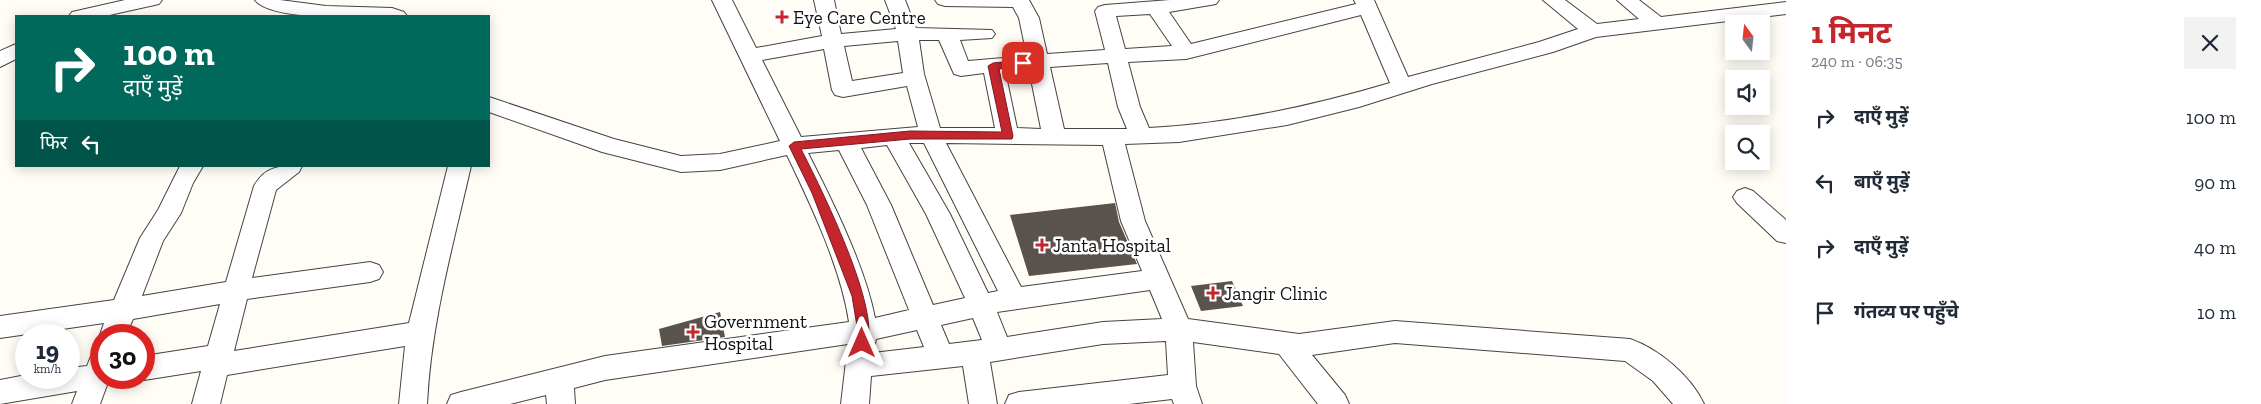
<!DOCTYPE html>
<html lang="hi">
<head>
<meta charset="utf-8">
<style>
	:root { --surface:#fff; --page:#f2f2f3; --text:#1f2937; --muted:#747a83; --accent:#c4262e }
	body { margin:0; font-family:"Zilla Slab","Noto Sans Devanagari",serif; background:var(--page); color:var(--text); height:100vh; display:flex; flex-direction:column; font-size:19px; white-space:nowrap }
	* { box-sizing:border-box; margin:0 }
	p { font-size:16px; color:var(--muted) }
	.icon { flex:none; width:28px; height:28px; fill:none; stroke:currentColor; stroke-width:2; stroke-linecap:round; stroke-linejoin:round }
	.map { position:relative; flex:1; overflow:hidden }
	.panel { display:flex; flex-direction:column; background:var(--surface); width:475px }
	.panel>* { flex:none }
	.top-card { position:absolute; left:15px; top:15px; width:475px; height:152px; border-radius:0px; box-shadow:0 2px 12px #0003; background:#00695c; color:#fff; overflow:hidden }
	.needle { width:32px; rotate:345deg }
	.buttons { position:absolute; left:1725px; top:15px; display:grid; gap:10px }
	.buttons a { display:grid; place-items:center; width:45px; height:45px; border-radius:0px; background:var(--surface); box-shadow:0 2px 12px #0003; font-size:25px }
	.speed { position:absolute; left:15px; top:324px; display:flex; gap:10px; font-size:25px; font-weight:700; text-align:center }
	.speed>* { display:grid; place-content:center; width:65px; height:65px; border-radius:50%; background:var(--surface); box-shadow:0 2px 12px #0003; line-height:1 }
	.speed small { font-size:12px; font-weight:400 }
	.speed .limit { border:8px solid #d22; background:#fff; color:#111 }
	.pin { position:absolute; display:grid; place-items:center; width:42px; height:42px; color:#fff; margin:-21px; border-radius:10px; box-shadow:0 2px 8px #0006 }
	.me { position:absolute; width:55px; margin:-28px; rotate:0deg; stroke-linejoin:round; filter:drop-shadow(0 0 4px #0008) }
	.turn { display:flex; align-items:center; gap:18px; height:105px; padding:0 25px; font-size:22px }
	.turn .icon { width:65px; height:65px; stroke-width:2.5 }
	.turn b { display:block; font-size:35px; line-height:42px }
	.then { display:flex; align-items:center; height:48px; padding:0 25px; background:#0003; gap:10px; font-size:19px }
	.round { display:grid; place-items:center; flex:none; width:52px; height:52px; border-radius:0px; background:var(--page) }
	.headline { display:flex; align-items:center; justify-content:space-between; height:85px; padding:0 25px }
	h1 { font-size:30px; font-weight:700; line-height:38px; color:var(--accent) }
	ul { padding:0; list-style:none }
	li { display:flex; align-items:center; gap:15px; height:65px; padding:0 25px }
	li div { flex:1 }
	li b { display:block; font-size:19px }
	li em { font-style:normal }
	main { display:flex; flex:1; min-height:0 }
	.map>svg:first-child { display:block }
</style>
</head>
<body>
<main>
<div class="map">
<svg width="1786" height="404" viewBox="0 0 1786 404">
	<rect width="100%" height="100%" fill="#fffdf5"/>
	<path fill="#5a524d" d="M1115 203 1119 222 1137 264 1029 276 1010 215Z
		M1232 281 1243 306 1201 311 1191 286Z
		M720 312 725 337 662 346 659 329Z"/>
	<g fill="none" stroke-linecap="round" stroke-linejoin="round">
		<defs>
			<path id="minor" d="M125 0H162L159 4 105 16H69L72 12Z
				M255 0H280L326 6 392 8 404 12 407 16C379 18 270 22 255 0Z
				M712 0H732L756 48 822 36 814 0H834L841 34 896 29 885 0H905L916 28 992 30 995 34 992 38 960 40 968 61 1027 56 1019 18 1013 7 945 6 938 4 935 0H1029L1039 18 1047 54 1105 50 1095 11 1098 7 1105 5 1170 0H1219L1216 4 1169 12 1191 44 1356 4 1354 0H1374L1408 77 1539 42 1578 29 1543 0H1565L1597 24 1639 19 1617 0H1639L1661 17 1786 2V14L1596 37 1553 52 1432 84 1359 107 1287 125 1179 142 1125 144 1145 221 1188 319 1299 334 1395 321 1630 339C1659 349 1691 376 1704 404H1673L1653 381 1625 361 1395 343 1312 355 1345 395 1349 404H1318L1279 354 1193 342 1196 386 1202 404H1174L1172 399 1129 404H1005L1009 395 1019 392 1168 375 1166 341 1103 344 990 362 997 404H969L963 366 871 376 869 404H841L848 344 605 380 574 388 575 404H547L546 395 510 404H447L451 395 461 392 605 356 849 322C841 268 811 205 787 155L720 170 681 172 602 152 489 112V97L614 139 681 156 720 154 780 141ZM1150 14 1172 46 1125 49 1116 16ZM1361 15 1390 83C1312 106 1230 124 1149 128L1140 107 1128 62 1186 59ZM919 40H939L954 74 961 76 984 73 995 128H940L924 74ZM898 41 903 73 852 81 844 46ZM824 49 832 90 835 95 843 97 907 86 918 127 801 137 762 60ZM1108 63 1118 107 1127 129H1064L1050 67ZM1029 69 1041 129 1017 128 1005 71ZM909 143H924L998 291 988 293 950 214ZM946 143 1103 145 1121 221 1142 271 1021 287ZM887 145 926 214 965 298 933 305 891 205 861 148ZM839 150 867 205 909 310 875 318C865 266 832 200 808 153ZM1150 290 1162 319 1103 322 1007 337 997 312ZM973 318 982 340 949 344 941 325ZM917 330 924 347 873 353 876 339Z
				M16 44V59L0 67V51Z
				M180 166H203L193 183 181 213 163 241 142 296 226 282 254 186C266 165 281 166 302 166L299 172 276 190 252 278 370 262 379 265 383 272 379 279 370 282 247 299 234 351 409 323 448 166H471C453 245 431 323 427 404H399L405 346 227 375 220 404H192L201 371 144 380 138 378H144V356L208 346 220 304 133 319 126 335H101V338L100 335 104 323 0 338V316L114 300 140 238 158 210Z
				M1745 188 1753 191 1786 220V243L1777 241 1737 203 1733 197 1737 191Z
				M101 352V378H114L111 383 107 385 100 404H72L77 391 0 404V380L26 375V378H69V368L87 366 91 356Z"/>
		</defs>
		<use href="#minor" stroke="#444" stroke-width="2"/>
		<use href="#minor" fill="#fff" fill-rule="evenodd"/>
	</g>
	<path fill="#c4262e" stroke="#7f191e" d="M1023 60 1027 61V65L999 69 1013 136 1012 139H910L801 149C819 184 883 312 866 346H857L855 343 858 332 852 296 812 193 789 146 794 142 910 131 1002 132 988 66 993 63Z"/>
	<g fill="#c4262e" stroke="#fff" stroke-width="2">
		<path d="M779.5 9.5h5v5h5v5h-5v5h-5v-5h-5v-5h5z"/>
		<path d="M1039.5 237.5h5v5h5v5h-5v5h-5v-5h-5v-5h5z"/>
		<path d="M1210.5 285.5h5v5h5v5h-5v5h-5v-5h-5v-5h5z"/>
		<path d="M690.5 324.5h5v5h5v5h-5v5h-5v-5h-5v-5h5z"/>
	</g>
	<g text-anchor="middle" stroke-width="5" stroke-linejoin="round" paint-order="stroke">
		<g font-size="19" fill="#111" stroke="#fff" text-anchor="start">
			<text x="793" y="24">Eye Care Centre</text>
			<text x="1053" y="252">Janta Hospital</text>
			<text x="1224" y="300">Jangir Clinic</text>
			<text x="704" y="328">Government<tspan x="704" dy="22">Hospital</tspan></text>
		</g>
	</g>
</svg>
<div class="buttons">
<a><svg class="needle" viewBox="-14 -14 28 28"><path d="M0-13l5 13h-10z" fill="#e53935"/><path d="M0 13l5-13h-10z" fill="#747a83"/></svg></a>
<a><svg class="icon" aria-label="sound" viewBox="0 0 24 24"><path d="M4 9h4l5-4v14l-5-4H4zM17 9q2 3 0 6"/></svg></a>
<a><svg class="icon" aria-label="search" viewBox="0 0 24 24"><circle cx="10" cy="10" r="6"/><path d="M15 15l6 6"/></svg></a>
</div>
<div class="speed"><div>19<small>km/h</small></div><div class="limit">30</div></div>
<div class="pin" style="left:1023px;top:63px;background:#d93025"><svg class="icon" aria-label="arrive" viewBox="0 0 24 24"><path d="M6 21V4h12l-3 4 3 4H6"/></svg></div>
<svg class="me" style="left:862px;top:343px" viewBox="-20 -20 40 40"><path d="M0-17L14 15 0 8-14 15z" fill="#c4262e" stroke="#fff" stroke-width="4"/></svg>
<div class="top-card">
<div class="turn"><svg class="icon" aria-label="right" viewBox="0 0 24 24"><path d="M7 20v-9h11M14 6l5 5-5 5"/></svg><div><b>100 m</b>दाएँ मुड़ें</div></div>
<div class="then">फिर<svg class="icon" aria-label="left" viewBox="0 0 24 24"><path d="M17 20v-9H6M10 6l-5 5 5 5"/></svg></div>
</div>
</div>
<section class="panel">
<div class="headline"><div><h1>1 मिनट</h1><p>240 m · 06:35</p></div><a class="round"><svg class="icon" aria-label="close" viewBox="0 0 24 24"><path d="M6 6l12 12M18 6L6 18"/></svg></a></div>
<ul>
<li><svg class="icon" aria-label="right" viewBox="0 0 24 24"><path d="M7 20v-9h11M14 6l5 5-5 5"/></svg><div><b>दाएँ मुड़ें</b></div><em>100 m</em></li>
<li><svg class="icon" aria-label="left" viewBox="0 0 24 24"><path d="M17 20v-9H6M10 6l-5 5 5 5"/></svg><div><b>बाएँ मुड़ें</b></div><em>90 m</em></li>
<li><svg class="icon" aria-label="right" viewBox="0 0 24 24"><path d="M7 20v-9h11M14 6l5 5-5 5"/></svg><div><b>दाएँ मुड़ें</b></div><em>40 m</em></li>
<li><svg class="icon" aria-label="arrive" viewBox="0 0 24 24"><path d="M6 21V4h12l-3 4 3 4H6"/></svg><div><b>गंतव्य पर पहुँचे</b></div><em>10 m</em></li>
</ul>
</section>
</main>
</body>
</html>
